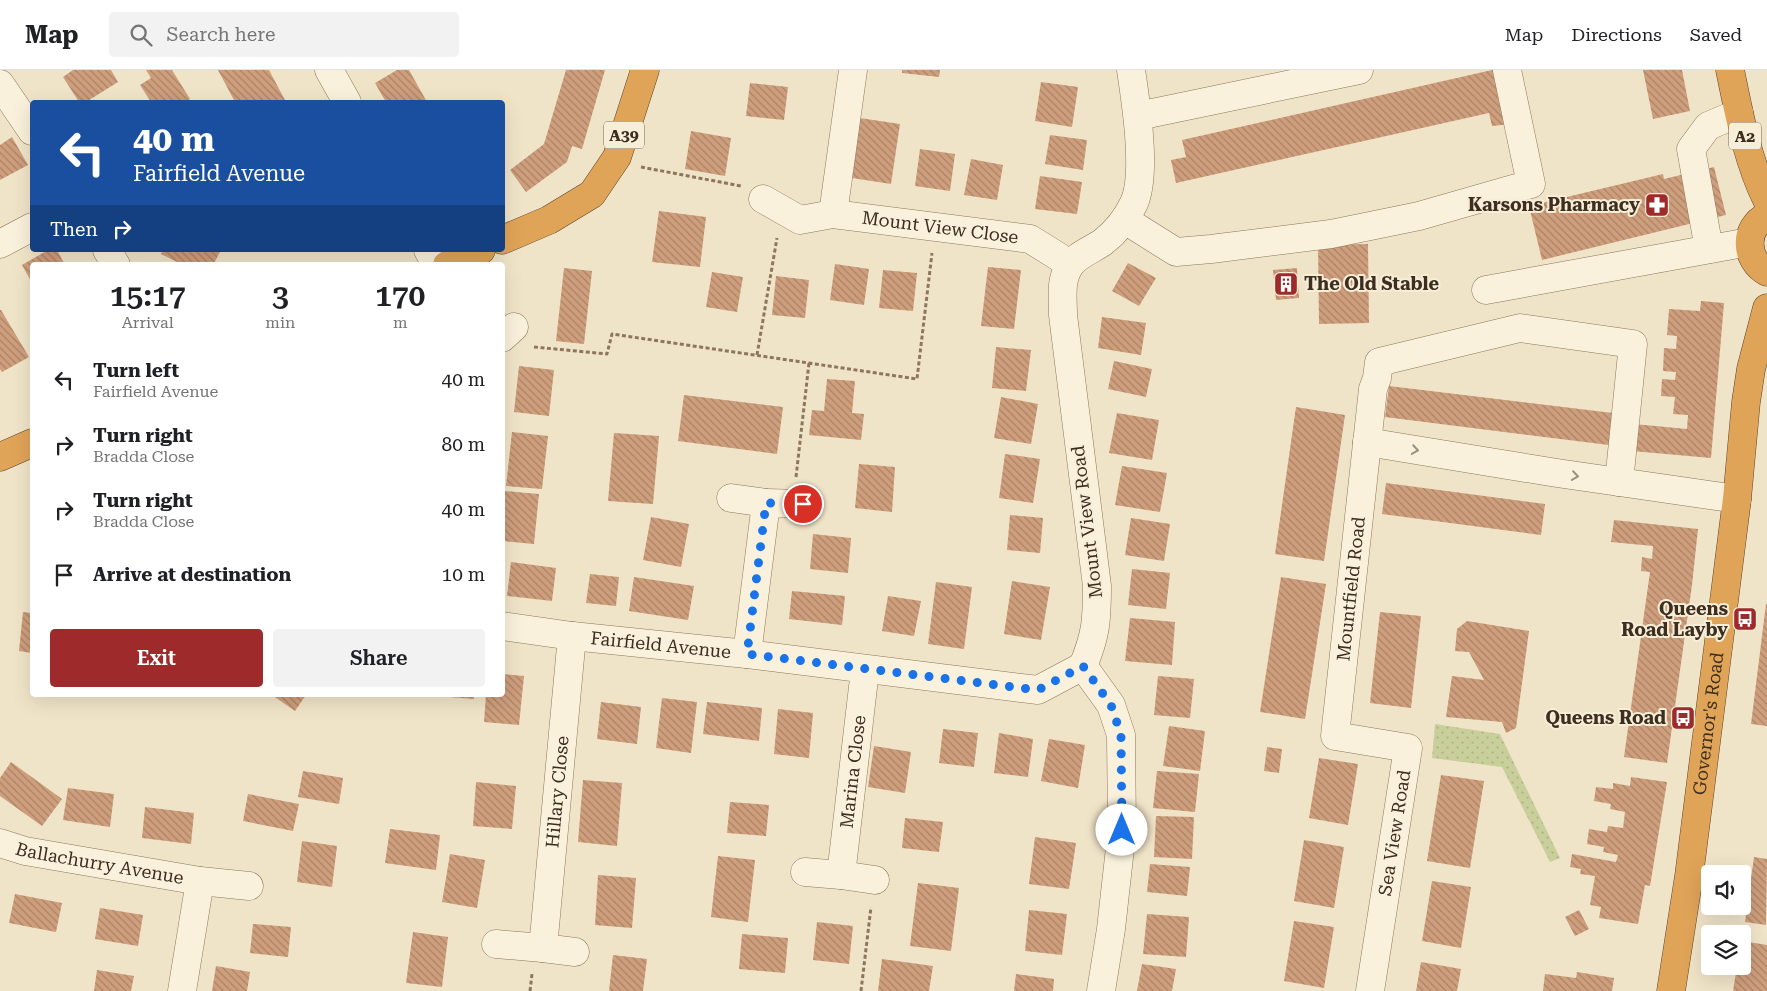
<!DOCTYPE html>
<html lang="en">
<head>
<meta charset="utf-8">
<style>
	:root { --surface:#fff; --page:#f2f2f2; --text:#202124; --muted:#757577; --line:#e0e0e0; --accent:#9e2a2b }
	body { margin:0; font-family:"Roboto Serif",serif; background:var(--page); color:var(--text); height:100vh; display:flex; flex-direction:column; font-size:19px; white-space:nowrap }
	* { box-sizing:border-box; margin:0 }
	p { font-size:16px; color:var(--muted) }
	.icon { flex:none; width:28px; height:28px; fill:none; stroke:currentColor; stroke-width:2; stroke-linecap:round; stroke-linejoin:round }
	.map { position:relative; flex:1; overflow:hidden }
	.drawer { position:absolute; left:30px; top:192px; width:475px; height:435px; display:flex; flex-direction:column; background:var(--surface); border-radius:5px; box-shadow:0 5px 20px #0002 }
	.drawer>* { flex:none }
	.guide { position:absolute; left:30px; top:30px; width:475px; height:152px; border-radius:5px; box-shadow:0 5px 20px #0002; background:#1a4fa0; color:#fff; overflow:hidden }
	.fabs { position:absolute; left:1701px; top:795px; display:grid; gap:10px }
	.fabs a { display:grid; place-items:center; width:50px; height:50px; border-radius:5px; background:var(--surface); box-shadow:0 5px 20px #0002; font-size:25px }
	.pin { position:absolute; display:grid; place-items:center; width:42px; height:42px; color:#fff; margin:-21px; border:2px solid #fff; border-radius:50%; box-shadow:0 1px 5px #0007 }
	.me { position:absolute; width:55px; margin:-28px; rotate:0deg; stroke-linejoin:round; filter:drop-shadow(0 0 4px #0008) }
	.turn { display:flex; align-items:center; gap:18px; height:105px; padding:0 20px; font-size:22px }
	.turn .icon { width:65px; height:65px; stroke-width:2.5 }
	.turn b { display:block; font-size:35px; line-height:42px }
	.then { display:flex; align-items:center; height:48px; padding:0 20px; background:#0003; gap:10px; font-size:19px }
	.eta { display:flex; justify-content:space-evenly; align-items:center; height:85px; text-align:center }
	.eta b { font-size:30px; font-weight:600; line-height:35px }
	.cta { display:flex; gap:10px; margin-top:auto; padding:10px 20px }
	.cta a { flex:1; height:58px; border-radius:5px; background:var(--accent); color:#fff; font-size:20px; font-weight:600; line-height:58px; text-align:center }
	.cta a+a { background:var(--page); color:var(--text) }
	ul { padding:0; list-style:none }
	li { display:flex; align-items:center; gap:15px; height:65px; padding:0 20px }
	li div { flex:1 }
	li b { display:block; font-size:19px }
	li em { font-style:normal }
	header { display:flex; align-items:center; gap:30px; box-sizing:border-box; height:70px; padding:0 25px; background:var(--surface); border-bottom:1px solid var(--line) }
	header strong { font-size:24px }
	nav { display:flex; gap:28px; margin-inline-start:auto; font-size:18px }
	.search { width:350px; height:45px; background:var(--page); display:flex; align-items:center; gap:12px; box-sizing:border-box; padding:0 18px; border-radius:5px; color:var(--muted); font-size:19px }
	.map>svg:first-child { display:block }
</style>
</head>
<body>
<header>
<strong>Map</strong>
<div class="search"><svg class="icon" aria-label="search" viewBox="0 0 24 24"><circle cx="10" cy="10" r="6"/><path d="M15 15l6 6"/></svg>Search here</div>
<nav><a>Map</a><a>Directions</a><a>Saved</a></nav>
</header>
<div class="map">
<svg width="1767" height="921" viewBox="0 0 1767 921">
	<defs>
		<pattern id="grass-dots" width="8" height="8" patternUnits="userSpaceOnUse" patternTransform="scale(1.25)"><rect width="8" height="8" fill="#c9cf9b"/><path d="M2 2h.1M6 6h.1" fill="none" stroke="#aeb285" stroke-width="1.8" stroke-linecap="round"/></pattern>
		<pattern id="building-back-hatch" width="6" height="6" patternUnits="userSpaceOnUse" patternTransform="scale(1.25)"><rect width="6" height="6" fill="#cf9f7d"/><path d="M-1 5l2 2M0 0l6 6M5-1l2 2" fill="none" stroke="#a98266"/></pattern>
	</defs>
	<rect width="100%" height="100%" fill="#f0e4c8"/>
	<path fill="url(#grass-dots)" d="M1435 654 1500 664 1560 788 1550 792 1502 697 1432 688Z"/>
	<path fill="url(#building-back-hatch)" d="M73 0H111L118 12 86 32H79L63 7Z
		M146 0H172L190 29 185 32H151L140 15 151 8Z
		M218 0H269L286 32H235Z
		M397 0H409L427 32H386L375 13Z
		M566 0H605L582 79 572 76 567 92 526 122 510 100 544 74Z
		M902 0H940L939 7 902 3Z
		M1492 0H1499L1511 54 1492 56 1489 43 1176 113 1171 90 1186 87 1182 70Z
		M1643 0H1682L1690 41 1653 49Z
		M1041 12 1078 17 1072 57 1035 51Z
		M750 13 788 17 784 50 746 46Z
		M860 48 900 54 891 114 852 108Z
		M691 61 731 68 725 106 685 99Z
		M1050 65 1087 70 1083 100 1045 94Z
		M12 67 28 95 0 110V75Z
		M920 79 955 84 950 121 915 116Z
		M971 89 1003 95 997 130 964 125Z
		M1714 97 1726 145 1542 190 1529 136 1663 104 1664 109Z
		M1040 106 1082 112 1077 144 1035 139Z
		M659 141 706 147 700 197 652 192Z
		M1368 174 1369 253 1319 254 1318 175Z
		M48 180H57L65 195H32V213L22 195Z
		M163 180H221L213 195H183L161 184Z
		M1128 193 1156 208 1139 236 1112 221Z
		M835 194 869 199 864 235 830 230Z
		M988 197 1021 200 1014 259 981 256Z
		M564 198 592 201 584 274 556 271Z
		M1297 198 1299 228 1276 230 1273 200Z
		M883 200 917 203 913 241 879 238Z
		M712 202 743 207 737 242 706 237Z
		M776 206 809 210 805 248 772 245Z
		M1701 231 1724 233 1711 388 1632 381 1634 354 1687 359 1688 345 1673 344 1675 327 1661 326 1662 309 1675 310 1676 302 1663 301 1664 278 1676 279 1677 266 1667 265 1669 239 1700 241Z
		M0 240H1L29 287 2 302 0 299Z
		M1102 247 1146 253 1141 285 1098 278Z
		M996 277 1031 280 1026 321 992 318Z
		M1114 291 1152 299 1146 327 1108 319Z
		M519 296 554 300 549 346 514 342Z
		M827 309 855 311 852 343 864 344 861 370 809 365 812 340 824 341Z
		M1389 316 1621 344 1617 376 1385 347Z
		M684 325 783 337 777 384 678 371Z
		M1001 327 1038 334 1031 374 994 368Z
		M1296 337 1345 345 1324 491 1275 484Z
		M1117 343 1159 350 1152 390 1109 383Z
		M512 362 548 366 542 419 506 416Z
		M614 363 659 366 653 434 608 431Z
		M1005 384 1040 389 1033 433 999 428Z
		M859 394 895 397 892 442 855 438Z
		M1122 396 1167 403 1160 442 1115 435Z
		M1386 413 1545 434 1541 465 1382 444Z
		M504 421 539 424 534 474 502 471Z
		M1010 445 1043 448 1040 483 1007 480Z
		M651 447 689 454 681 497 643 490Z
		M1131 448 1170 454 1164 491 1125 485Z
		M1614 450 1698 459 1692 515 1667 693 1624 687 1650 502 1641 501 1642 487 1652 489 1653 476 1611 472Z
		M813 464 851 468 848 503 810 499Z
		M511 492 556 498 552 531 507 526Z
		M1132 499 1170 503 1166 539 1128 535Z
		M590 504 619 507 616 536 586 533Z
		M634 507 694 516 688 550 629 541Z
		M1281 507 1326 514 1305 649 1260 642Z
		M1012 511 1050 517 1041 570 1004 564Z
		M936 512 972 517 964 579 928 574Z
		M792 521 845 526 842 555 789 549Z
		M888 526 921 531 914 566 882 561Z
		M1766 534H1767V656L1751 654Z
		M23 542 32 543V583L19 581Z
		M1380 542 1421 546 1411 638 1370 633Z
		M1130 548 1175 552 1172 595 1125 591Z
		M1467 551 1529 561 1516 658 1506 663 1502 652 1446 647 1452 606 1484 610 1469 582 1455 581 1457 559Z
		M502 604 524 606 519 655 484 652 486 625H502Z
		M1158 606 1194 609 1190 648 1154 645Z
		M272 625H306L295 641Z
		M436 625H474V629L436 626Z
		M662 628 697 632 691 683 656 678Z
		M601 632 641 637 637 674 597 669Z
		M707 632 762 638 759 671 703 664Z
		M778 639 813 643 809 688 774 684Z
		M1169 656 1205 661 1200 701 1163 696Z
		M943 659 978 663 974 697 939 693Z
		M999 663 1033 669 1028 707 994 703Z
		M1049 669 1085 675 1078 718 1041 711Z
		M874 676 911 682 905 723 868 717Z
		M1267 677 1282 679 1279 703 1264 701Z
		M1319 688 1358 694 1348 755 1309 748Z
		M11 692 62 729 42 756 0 726V708Z
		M303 701 343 708 339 734 298 727Z
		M1157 701 1199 704 1195 742 1153 738Z
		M1441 705 1484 711 1470 798 1427 791Z
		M1631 707 1667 712 1650 816 1645 815 1638 854 1599 848 1601 837 1590 835 1595 806 1580 804 1581 799 1570 797 1572 784 1616 792 1618 785 1603 782 1604 777 1587 774 1589 759 1607 762 1608 756 1623 758 1625 742 1610 739 1611 734 1594 731 1596 717 1613 719V713L1630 716Z
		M583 710 622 713 617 776 578 772Z
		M476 712 516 716 512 759 473 756Z
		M68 718 114 724 110 757 63 750Z
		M248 724 299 734 293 761 243 751Z
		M730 732 769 735 766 766 727 763Z
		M145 737 194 743 191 774 142 768Z
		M1156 746 1194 747 1192 789 1154 787Z
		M905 748 943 752 939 782 902 778Z
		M390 759 440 765 436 800 385 793Z
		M1035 767 1076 773 1069 819 1029 814Z
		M1304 770 1344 777 1334 838 1294 831Z
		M302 771 337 776 332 817 297 812Z
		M450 784 485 790 477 838 442 832Z
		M718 786 755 790 748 852 711 847Z
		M1754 787 1767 789 1766 855 1745 852Z
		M1150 794 1190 797 1187 826 1147 822Z
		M598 805 636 808 632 858 595 855Z
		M1432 811 1471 817 1461 878 1422 871Z
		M918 813 959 818 951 881 910 876Z
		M15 824 62 833 56 862 9 853Z
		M100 838 143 845 138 876 95 869Z
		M1029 840 1067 844 1062 885 1025 881Z
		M1579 840 1589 859 1575 866 1565 847Z
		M1147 844 1189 847 1186 887 1143 884Z
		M1294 851 1334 857 1324 918 1284 911Z
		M817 852 853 856 849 894 813 890Z
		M253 854 291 857 288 887 250 883Z
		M413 862 448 867 442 917 406 913Z
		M742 864 788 868 785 903 739 899Z
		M1742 871 1767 875V921H1733L1737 896H1742Z
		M613 885 647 889 643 921H609Z
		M882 889 933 896 929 921H878Z
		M1421 892 1461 899 1457 921H1416Z
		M1142 894 1176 899 1172 921H1137Z
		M216 896 250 902 247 921H212Z
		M97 900 134 906 131 921H94Z
		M1577 902 1614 908 1612 921H1543L1545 904 1576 908Z
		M1016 904 1054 909 1053 921H1014Z"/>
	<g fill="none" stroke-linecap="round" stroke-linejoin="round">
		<defs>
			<g id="minor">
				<path d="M329 0 347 32"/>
				<path d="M0 14 32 61"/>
				<path d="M1138 46 1359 0"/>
				<path id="s1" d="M763 129 800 150 833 144 1030 169 1059 187 1069 196"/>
				<path d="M833 144 853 0"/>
				<path d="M1125 150 1176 182 1211 179 1331 164 1419 146 1531 114 1507 0"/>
				<path d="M0 174 32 157"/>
				<path d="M1709 179 1691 79 1708 56 1739 43"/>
				<path d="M107 180 116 195"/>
				<path d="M428 180 436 195"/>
				<path d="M1486 220 1749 172"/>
				<path d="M502 268 514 257"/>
				<path d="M1367 372 1557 403 1737 429"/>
				<path d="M731 428 766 433"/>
				<path id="s2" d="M502 556 572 566 747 584 1038 620 1083 596"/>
				<path d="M747 584 766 433 803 434"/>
				<path id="s3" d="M0 773 25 781 200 811 182 921"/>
				<path id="s4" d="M805 802 841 805 865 600"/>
				<path d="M841 805 875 810"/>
				<path d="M200 811 249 816"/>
				<path id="s5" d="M496 874 543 878 572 566"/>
				<path d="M543 878 575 882"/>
				<path d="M1101 921 1111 859 1122 760 1121 665 1111 635 1083 596C1096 565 1097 550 1097 516L1063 245C1063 229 1060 211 1069 197 1076 185 1092 180 1103 172 1116 162 1127 148 1134 133 1147 104 1136 33 1131 0"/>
				<path id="s6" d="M1370 921 1408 678 1335 666 1373 319 1377 308 1379 292 1520 258 1633 274 1619 412"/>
			</g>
			<g id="highway">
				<path d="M1730 0C1739 43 1747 90 1767 130"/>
				<path d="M1767 146C1743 158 1745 190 1767 202"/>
				<path d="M502 170 549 150 592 124 617 87 645 0"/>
				<path d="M447 195 481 180"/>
				<path d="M0 387 32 373"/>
				<path id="s7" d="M1671 921 1689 806 1737 429 1746 332 1751 299 1767 238"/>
			</g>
		</defs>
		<use href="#minor" stroke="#8d765c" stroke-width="29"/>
		<use href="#highway" stroke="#5b4430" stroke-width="29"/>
		<path stroke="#8d765c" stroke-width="3" stroke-dasharray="4 2.5" stroke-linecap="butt" d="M641 97 741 116
			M534 277 607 284 612 264 917 309 932 183
			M757 285 777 168
			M796 407 809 293
			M530 921 532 904
			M861 921 871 837"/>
		<use href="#minor" stroke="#faf1dc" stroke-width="28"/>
		<use href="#highway" stroke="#e0a458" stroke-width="28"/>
	</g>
	<defs><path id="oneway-chevron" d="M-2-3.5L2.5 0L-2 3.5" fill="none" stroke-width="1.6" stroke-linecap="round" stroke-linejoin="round" transform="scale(1.25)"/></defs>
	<g stroke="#9c907e">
		<use href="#oneway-chevron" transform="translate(1415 380) rotate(9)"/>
		<use href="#oneway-chevron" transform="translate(1575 406) rotate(8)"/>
	</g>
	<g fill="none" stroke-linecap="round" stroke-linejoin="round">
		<path stroke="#1a73e8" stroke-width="9" stroke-dasharray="0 16.2" d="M803 434 766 433 747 584 1038 620 1083 596 1111 635 1121 665 1122 760"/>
	</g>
	<defs>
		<symbol id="pharmacy-square" viewBox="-11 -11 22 22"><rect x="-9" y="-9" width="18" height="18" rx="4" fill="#9e2a2b" stroke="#f7eed8"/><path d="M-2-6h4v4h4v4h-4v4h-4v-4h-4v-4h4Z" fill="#fff"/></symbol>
		<symbol id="building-square" viewBox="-11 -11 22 22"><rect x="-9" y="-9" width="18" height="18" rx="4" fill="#9e2a2b" stroke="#f7eed8"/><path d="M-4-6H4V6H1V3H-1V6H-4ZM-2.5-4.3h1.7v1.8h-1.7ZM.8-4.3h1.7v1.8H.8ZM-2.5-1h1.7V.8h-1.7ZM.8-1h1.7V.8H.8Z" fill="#fff"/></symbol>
		<symbol id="bus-square" viewBox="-11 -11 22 22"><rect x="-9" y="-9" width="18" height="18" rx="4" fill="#9e2a2b" stroke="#f7eed8"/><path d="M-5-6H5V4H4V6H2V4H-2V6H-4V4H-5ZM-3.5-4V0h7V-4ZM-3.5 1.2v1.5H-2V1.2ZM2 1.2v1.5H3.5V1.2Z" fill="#fff"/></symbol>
	</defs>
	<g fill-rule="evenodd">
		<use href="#pharmacy-square" x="1643" y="121" width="28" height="28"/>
		<use href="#building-square" x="1272" y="200" width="28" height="28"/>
		<use href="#bus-square" x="1731" y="535" width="28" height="28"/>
		<use href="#bus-square" x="1669" y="634" width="28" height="28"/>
	</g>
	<g text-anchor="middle" stroke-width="4" stroke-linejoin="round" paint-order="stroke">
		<g fill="#f7eed8" stroke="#756857" stroke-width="1">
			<rect x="604" y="51.5" width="40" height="27" rx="4"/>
			<rect x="1729" y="52.5" width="32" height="27" rx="4"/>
		</g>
		<g font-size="16" font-weight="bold" fill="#3d2e20">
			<text x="624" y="71">A39</text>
			<text x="1745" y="72">A2</text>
		</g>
		<g font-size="18" font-weight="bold" fill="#3d2e20" stroke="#f7eed8" text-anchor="end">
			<text x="1640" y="141">Karsons Pharmacy</text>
			<text x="1304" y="220" text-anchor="start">The Old Stable</text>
			<text x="1728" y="545">Queens<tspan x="1728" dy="21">Road Layby</tspan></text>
			<text x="1666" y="654">Queens Road</text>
		</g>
		<g font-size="18" fill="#3d2e20" stroke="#f7eed8">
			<text dy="6" stroke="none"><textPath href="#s1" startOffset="184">Mount View Close</textPath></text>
			<text transform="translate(1087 452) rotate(-97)" y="6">Mount View Road</text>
			<text dy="6" stroke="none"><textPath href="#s6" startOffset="468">Mountfield Road</textPath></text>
			<text dy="6" stroke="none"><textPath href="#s2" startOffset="160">Fairfield Avenue</textPath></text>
			<text dy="6" stroke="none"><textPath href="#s7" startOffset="270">Governor's Road</textPath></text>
			<text dy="6" stroke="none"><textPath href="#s4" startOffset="140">Marina Close</textPath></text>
			<text dy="6" stroke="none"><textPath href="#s5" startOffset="204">Hillary Close</textPath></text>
			<text dy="6" stroke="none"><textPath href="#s6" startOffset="160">Sea View Road</textPath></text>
			<text dy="6" stroke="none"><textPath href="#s3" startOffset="102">Ballachurry Avenue</textPath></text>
		</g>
	</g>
</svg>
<div class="fabs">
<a><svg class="icon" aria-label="sound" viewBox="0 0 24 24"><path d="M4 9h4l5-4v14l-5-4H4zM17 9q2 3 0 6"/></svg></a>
<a><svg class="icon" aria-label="layers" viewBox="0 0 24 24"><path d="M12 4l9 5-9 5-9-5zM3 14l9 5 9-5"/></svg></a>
</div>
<div class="pin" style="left:803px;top:434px;background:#d93025"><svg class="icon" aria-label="arrive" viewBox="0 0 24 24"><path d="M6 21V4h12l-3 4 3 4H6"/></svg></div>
<svg class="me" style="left:1122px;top:760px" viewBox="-20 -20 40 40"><circle r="19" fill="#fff"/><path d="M0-13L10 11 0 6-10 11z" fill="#1a73e8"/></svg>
<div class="guide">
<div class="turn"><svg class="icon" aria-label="left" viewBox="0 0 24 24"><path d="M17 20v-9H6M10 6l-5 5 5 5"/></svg><div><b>40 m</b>Fairfield Avenue</div></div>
<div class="then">Then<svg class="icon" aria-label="right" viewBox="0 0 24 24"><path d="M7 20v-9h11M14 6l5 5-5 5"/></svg></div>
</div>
<section class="drawer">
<div class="eta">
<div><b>15:17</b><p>Arrival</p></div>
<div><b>3</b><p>min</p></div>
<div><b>170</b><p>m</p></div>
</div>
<ul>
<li><svg class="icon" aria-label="left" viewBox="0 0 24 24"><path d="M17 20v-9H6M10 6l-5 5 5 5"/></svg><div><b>Turn left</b><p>Fairfield Avenue</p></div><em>40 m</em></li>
<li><svg class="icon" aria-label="right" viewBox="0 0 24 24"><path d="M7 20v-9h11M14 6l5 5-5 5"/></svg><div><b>Turn right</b><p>Bradda Close</p></div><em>80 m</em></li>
<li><svg class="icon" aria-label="right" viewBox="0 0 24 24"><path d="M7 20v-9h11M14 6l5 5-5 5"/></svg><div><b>Turn right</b><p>Bradda Close</p></div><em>40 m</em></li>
<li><svg class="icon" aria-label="arrive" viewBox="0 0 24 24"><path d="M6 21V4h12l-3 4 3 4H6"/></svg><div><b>Arrive at destination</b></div><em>10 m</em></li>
</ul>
<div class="cta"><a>Exit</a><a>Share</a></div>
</section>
</div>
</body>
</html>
